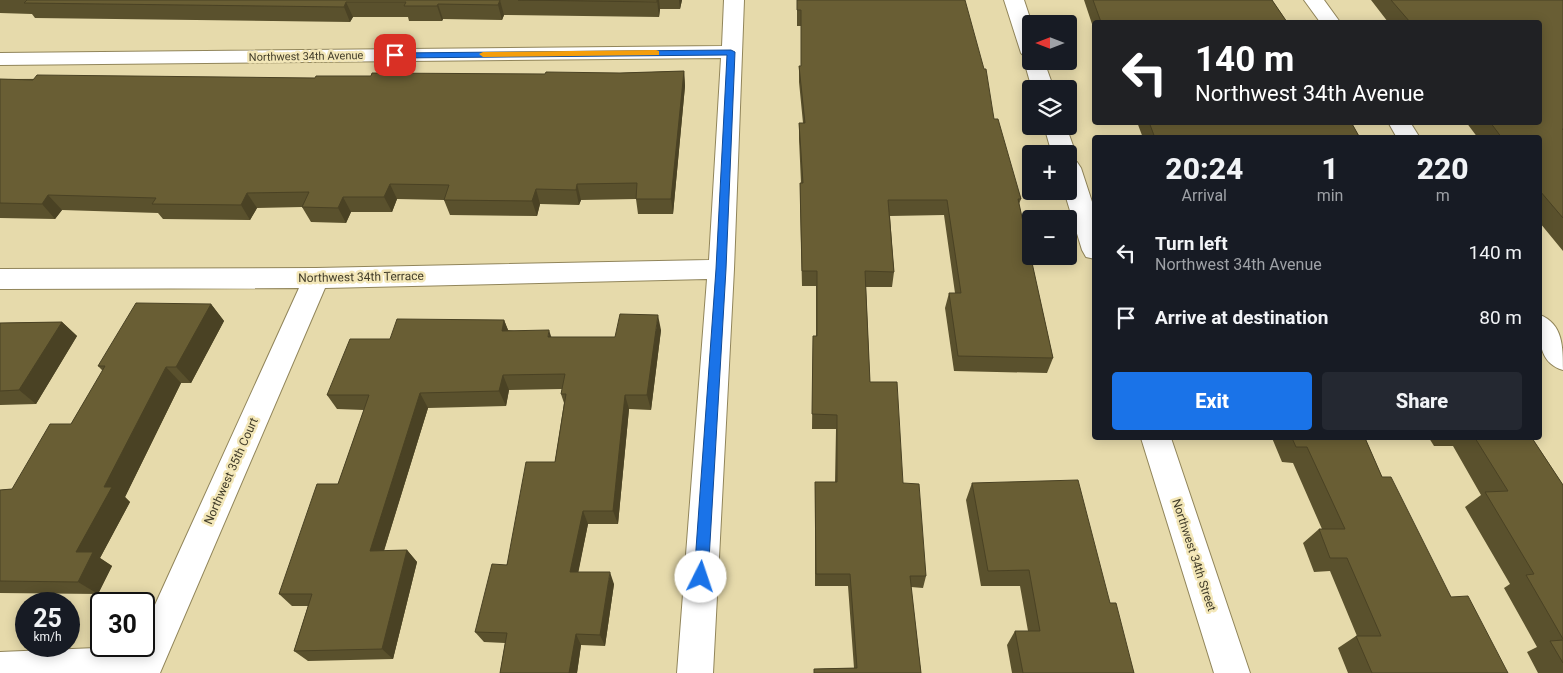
<!DOCTYPE html>
<html lang="en">
<head>
<meta charset="utf-8">
<style>
	:root { --surface:#171b24; --page:#242831; --text:#f1f3f6; --muted:#9ea1a6; --accent:#1a73e8 }
	body { margin:0; font-family:Roboto,sans-serif; background:var(--page); color:var(--text); height:100vh; display:flex; flex-direction:column; font-size:19px; white-space:nowrap }
	* { box-sizing:border-box; margin:0 }
	p { font-size:16px; color:var(--muted) }
	.icon { flex:none; width:28px; height:28px; fill:none; stroke:currentColor; stroke-width:2; stroke-linecap:round; stroke-linejoin:round }
	.map { position:relative; flex:1; overflow:hidden }
	.details { position:absolute; left:1092px; top:135px; width:450px; height:305px; display:flex; flex-direction:column; background:var(--surface); border-radius:5px; box-shadow:0 2px 12px #0003 }
	.details>* { flex:none }
	.banner { position:absolute; left:1092px; top:20px; width:450px; height:105px; border-radius:5px; box-shadow:0 2px 12px #0003; background:#202124; color:#fff; overflow:hidden }
	.needle { width:32px; rotate:270deg }
	.tools { position:absolute; left:1022px; top:15px; display:grid; gap:10px }
	.tools a { display:grid; place-items:center; width:55px; height:55px; border-radius:5px; background:var(--surface); box-shadow:0 2px 12px #0003; font-size:25px }
	.speed { position:absolute; left:15px; top:592px; display:flex; gap:10px; font-size:25px; font-weight:700; text-align:center }
	.speed>* { display:grid; place-content:center; width:65px; height:65px; border-radius:50%; background:var(--surface); box-shadow:0 2px 12px #0003; line-height:1 }
	.speed small { font-size:12px; font-weight:400 }
	.speed .limit { border:2px solid #111; border-radius:8px; background:#fff; color:#111 }
	.pin { position:absolute; display:grid; place-items:center; width:42px; height:42px; color:#fff; margin:-21px; border-radius:10px; box-shadow:0 2px 8px #0006 }
	.me { position:absolute; width:55px; margin:-28px; rotate:4deg; stroke-linejoin:round; filter:drop-shadow(0 0 4px #0008) }
	.turn { display:flex; align-items:center; gap:18px; height:105px; padding:0 20px; font-size:22px }
	.turn .icon { width:65px; height:65px; stroke-width:2.5 }
	.turn b { display:block; font-size:35px; line-height:42px }
	.eta { display:flex; justify-content:space-evenly; align-items:center; height:85px; text-align:center }
	.eta b { font-size:30px; font-weight:800; line-height:35px }
	.button { display:flex; gap:10px; margin-top:auto; padding:10px 20px }
	.button a { flex:1; height:58px; border-radius:5px; background:var(--accent); color:#fff; font-size:20px; font-weight:800; line-height:58px; text-align:center }
	.button a+a { background:var(--page); color:var(--text) }
	ul { padding:0; list-style:none }
	li { display:flex; align-items:center; gap:15px; height:65px; padding:0 20px }
	li div { flex:1 }
	li b { display:block; font-size:19px }
	li em { font-style:normal }
	.map>svg:first-child { display:block }
</style>
</head>
<body>
<div class="map">
<svg width="1563" height="673" viewBox="0 0 1563 673">
	<rect width="100%" height="100%" fill="#e6daab"/>
	<g fill="none" stroke-linecap="round" stroke-linejoin="round">
		<defs>
			<path id="minor" d="M724 0H744L734 269 713 673H677L707 279 325 288 160 673H0V652L144 646V629L299 288 0 289V269L316 268 709 260 721 58 0 65V53L722 46Z
				M1004 0H1024L1032 24 1031 61H1044L1054 89H1032L1024 61 1026 58 1021 53Z
				M1304 0H1324L1340 22H1320Z
				M1388 122H1410L1420 138H1397Z
				M1044 126H1066L1076 154 1072 159 1069 160 1077 162 1081 168 1095 211V259L1086 257 1082 250 1064 191H1069V154H1052Z
				M1540 315C1563 324 1563 347 1563 370 1537 362 1540 338 1540 315Z
				M1141 438H1171L1250 673H1214Z"/>
		</defs>
		<use href="#minor" stroke="#91855a" stroke-width="2"/>
		<use href="#minor" fill="#fff" fill-rule="evenodd"/>
	</g>
	<path fill="#5a512d" d="M0 0H682L680 9H660L659 17 504 15 502 20 443 19 442 21H409L408 17H353L350 22 35 18 32 14 0 13Z
		M797 0 994 119 1021 199 1019 204 1053 358 1047 373 954 371 945 308 949 293H955L944 215 890 216 894 272 892 287H866L870 382 903 483 926 576 923 588 911 587 921 673H814V669L854 668 848 586H815V482H835L836 429H812L813 336H816V286H802L800 199V183H801L799 139V123H803L799 82V66H801V26H797Z
		M1084 0H1272L1287 22H1095V33Z
		M1371 0H1563V251L1540 223V138H1478L1466 122H1540V22H1388Z
		M684 71 685 86 673 214H638L636 199 581 200 579 205 540 204 537 216 450 215 444 200 397 199 392 212H351L346 223 311 222 302 207 257 208 250 220 163 219 158 213 62 210 55 219 0 218V79L315 78 620 73Z
		M1137 122H1351L1360 138H1143Z
		M211 304 224 321 191 383H181L125 497 130 502 100 558 112 566 98 594 0 593V490L12 489 71 424 103 371 98 366Z
		M504 320 508 330 552 337H615L661 330 651 410 629 409 618 524H588L578 572 614 584 605 646 581 645 577 673H500L505 643 484 642 475 632 555 462 564 403 561 394 562 389 509 390 506 406 428 408 384 551 407 550 417 562 393 659 308 661 294 651 308 606H292L279 594 338 484 364 410 337 409 327 395 390 339Z
		M62 322 77 336 36 404 0 405V323Z
		M1272 438H1365L1382 477 1451 597 1508 673H1348L1338 648 1356 636H1357L1330 571 1314 572 1303 543 1319 529H1322L1293 463 1282 462Z
		M1429 438H1532L1563 485V673H1538L1527 652 1537 647 1504 588 1510 584 1465 507 1481 495 1453 446H1434Z
		M972 483 1110 603 1134 673H1012L1007 645 1015 631H1028L1020 586H981L966 500Z"/>
	<path fill="#4a4224" d="M500 0 504 15 502 20 498 5Z
		M657 0H659L660 9 659 17Z
		M679 0H682L680 9Z
		M346 2 353 17 350 22 344 7Z
		M438 4 443 19 442 21 437 6Z
		M684 71 685 86 673 214 671 199Z
		M390 184 397 199 392 212 384 197Z
		M577 184 581 200 579 205 576 190Z
		M536 189 540 204 537 216 532 201Z
		M247 193 257 208 250 220 241 205Z
		M48 195 62 210 55 219 42 204Z
		M343 197 351 212 346 223 338 208Z
		M211 304 224 321 191 383 176 367Z
		M658 315 661 330 651 410 647 395Z
		M504 320 510 335 502 331Z
		M62 322 77 336 36 404 19 390Z
		M549 330 554 345 548 337Z
		M166 367 181 383 125 497 130 502 100 558 112 566 98 594 78 582 76 552 104 487Z
		M503 375 509 390 506 406 499 391Z
		M420 393 428 408 380 563 370 551Z
		M625 395 629 409 618 524 613 511Z
		M583 511 588 524 576 584 570 572Z
		M407 550 417 562 393 659 382 649Z
		M610 572 614 584 605 646 600 635Z
		M576 634 581 645 577 673H569Z"/>
	<path fill="#695e34" stroke="#4a4224" d="M27 0H500L498 5 438 4 437 6H404L406 2H346L344 7 24 3Z
		M518 0H657V2Z
		M797 0H965L984 69H986L994 119H998L1021 199H1018L1053 358 958 356 949 293H961L947 200H888L894 272 865 271 870 382H897L903 483 919 484 926 576H910L921 673H814V669L857 668 850 574H816L815 482H837V415L812 414 813 336H817V271H802L800 183H803L799 123H805L799 66H801V10H797Z
		M1093 0H1272L1287 22H1101Z
		M1391 0H1563V129H1562L1563 130V218L1540 191V138H1502L1490 122H1540V22H1410Z
		M684 71 671 199H636L637 183 577 184 576 190 536 189 532 201 444 200 449 185 390 184 384 197H343L338 208 302 207 309 192 247 193 241 205 152 204 156 198 48 195 42 204 0 203V79L33 80 37 75 315 78 316 76H371L372 73 545 74 546 72 620 73Z
		M1149 122H1351L1360 138H1155Z
		M136 303 211 304 176 367H166L104 487H112L76 552H93L78 582 0 581V490L12 489 50 424H71L105 366H98Z
		M620 314 658 315 647 395H625L613 511H583L570 572H610L600 635 576 634 569 673H500L507 633 475 632 492 564 507 565 526 462H555L566 394H561L565 374 503 375 499 391 420 393 370 551 407 550 382 649 294 651 312 594H279L317 484H338L369 395H327L350 339H390L397 319 504 320 502 331 549 330 548 337H615Z
		M62 322 19 390 0 391V323Z
		M1292 438H1365L1382 477H1391L1451 597 1468 596 1508 673H1372L1356 636H1381L1347 558H1330L1319 529H1345L1307 447H1296Z
		M1475 438H1532L1563 485V639L1526 575 1534 574 1485 492 1508 491Z
		M1078 480 1110 603H1116L1134 673H1023L1015 631H1040L1029 570 988 571 972 483Z
		M1563 640V663L1550 641Z"/>
	<path fill="#1a73e8" stroke="#114b97" d="M731 50 735 52 726 269 708 577 706 582 701 583 696 582 694 577 716 269 727 55 395 58 391 55 395 53Z"/>
	<path fill="#f59e0b" d="M656 50 659 51V55L483 57 479 54 483 52Z"/>
	<g text-anchor="middle" stroke-width="5" stroke-linejoin="round" paint-order="stroke">
		<g font-size="11" fill="#423d2a" stroke="#f3e7b8">
			<text transform="translate(306 56) rotate(-1)" y="4">Northwest 34th Avenue</text>
		</g>
		<g font-size="12" fill="#423d2a" stroke="#f3e7b8">
			<text transform="translate(361 277) rotate(-1)" y="4">Northwest 34th Terrace</text>
			<text transform="translate(231 471) rotate(-66)" y="4">Northwest 35th Court</text>
			<text transform="translate(1194 555) rotate(72)" y="4">Northwest 34th Street</text>
		</g>
	</g>
</svg>
<div class="tools">
<a><svg class="needle" viewBox="-14 -14 28 28"><path d="M0-13l5 13h-10z" fill="#e53935"/><path d="M0 13l5-13h-10z" fill="#9ea1a6"/></svg></a>
<a><svg class="icon" aria-label="layers" viewBox="0 0 24 24"><path d="M12 4l9 5-9 5-9-5zM3 14l9 5 9-5"/></svg></a>
<a>+</a>
<a>−</a>
</div>
<div class="speed"><div>25<small>km/h</small></div><div class="limit">30</div></div>
<div class="pin" style="left:395px;top:55px;background:#d93025"><svg class="icon" aria-label="arrive" viewBox="0 0 24 24"><path d="M6 21V4h12l-3 4 3 4H6"/></svg></div>
<svg class="me" style="left:701px;top:577px" viewBox="-20 -20 40 40"><circle r="19" fill="#fff"/><path d="M0-13L10 11 0 6-10 11z" fill="#1a73e8"/></svg>
<div class="banner">
<div class="turn"><svg class="icon" aria-label="left" viewBox="0 0 24 24"><path d="M17 20v-9H6M10 6l-5 5 5 5"/></svg><div><b>140 m</b>Northwest 34th Avenue</div></div>
</div>
<section class="details">
<div class="eta">
<div><b>20:24</b><p>Arrival</p></div>
<div><b>1</b><p>min</p></div>
<div><b>220</b><p>m</p></div>
</div>
<ul>
<li><svg class="icon" aria-label="left" viewBox="0 0 24 24"><path d="M17 20v-9H6M10 6l-5 5 5 5"/></svg><div><b>Turn left</b><p>Northwest 34th Avenue</p></div><em>140 m</em></li>
<li><svg class="icon" aria-label="arrive" viewBox="0 0 24 24"><path d="M6 21V4h12l-3 4 3 4H6"/></svg><div><b>Arrive at destination</b></div><em>80 m</em></li>
</ul>
<div class="button"><a>Exit</a><a>Share</a></div>
</section>
</div>
</body>
</html>
